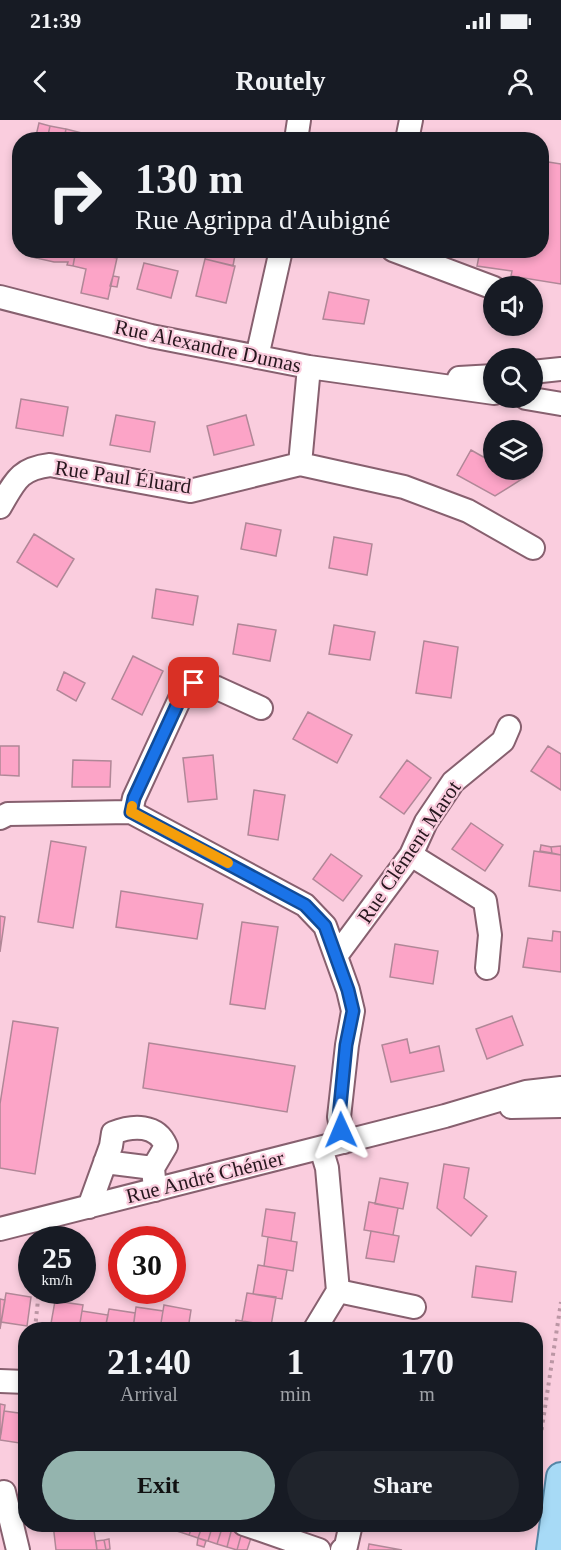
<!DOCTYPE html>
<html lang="en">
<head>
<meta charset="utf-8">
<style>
	:root { --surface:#171b24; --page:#20242c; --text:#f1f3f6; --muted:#9ea1a6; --accent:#94b4ae }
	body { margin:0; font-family:Georgia,serif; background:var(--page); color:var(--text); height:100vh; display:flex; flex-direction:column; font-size:22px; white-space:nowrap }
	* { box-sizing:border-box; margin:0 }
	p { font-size:20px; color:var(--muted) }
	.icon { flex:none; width:33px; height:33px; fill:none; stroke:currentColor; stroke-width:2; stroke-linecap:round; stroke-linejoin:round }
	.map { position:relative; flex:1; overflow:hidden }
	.details { position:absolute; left:18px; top:1202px; width:525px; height:210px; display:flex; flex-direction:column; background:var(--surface); border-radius:24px; box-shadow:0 3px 9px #0003 }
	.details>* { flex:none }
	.hud { position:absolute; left:12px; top:12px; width:537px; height:126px; border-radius:24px; box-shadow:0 3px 9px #0003; background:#171b24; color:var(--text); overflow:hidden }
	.buttons { position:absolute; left:483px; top:156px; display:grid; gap:12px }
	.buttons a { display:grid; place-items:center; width:60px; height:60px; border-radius:50%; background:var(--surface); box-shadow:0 3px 9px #0003; font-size:30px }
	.speed { position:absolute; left:18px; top:1106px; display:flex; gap:12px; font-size:30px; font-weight:700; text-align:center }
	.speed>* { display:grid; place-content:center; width:78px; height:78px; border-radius:50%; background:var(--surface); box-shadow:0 3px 9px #0003; line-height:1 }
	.speed small { font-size:15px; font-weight:400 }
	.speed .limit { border:9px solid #d22; background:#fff; color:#111 }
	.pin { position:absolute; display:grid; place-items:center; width:51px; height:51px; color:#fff; margin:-26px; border-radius:12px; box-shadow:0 3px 9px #0006 }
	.me { position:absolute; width:66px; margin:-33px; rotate:359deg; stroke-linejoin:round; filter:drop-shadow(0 0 4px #0008) }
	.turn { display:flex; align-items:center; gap:21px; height:126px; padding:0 24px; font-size:27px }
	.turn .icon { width:78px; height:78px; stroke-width:2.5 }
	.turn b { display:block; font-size:42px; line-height:51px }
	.eta { display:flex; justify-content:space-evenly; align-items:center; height:102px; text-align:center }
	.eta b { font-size:36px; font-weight:700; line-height:42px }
	.primary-button { display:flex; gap:12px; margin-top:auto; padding:12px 24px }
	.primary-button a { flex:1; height:69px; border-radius:36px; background:var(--accent); color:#111; font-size:24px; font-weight:700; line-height:69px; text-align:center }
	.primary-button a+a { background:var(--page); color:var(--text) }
	.status { display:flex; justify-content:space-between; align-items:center; height:42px; padding:0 30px; background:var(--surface); direction:ltr }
	.status svg { height:16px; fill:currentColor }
	header { display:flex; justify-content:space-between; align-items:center; height:78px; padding:0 24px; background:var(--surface); font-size:27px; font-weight:700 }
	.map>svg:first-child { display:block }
</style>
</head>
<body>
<div class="status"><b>21:39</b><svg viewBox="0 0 49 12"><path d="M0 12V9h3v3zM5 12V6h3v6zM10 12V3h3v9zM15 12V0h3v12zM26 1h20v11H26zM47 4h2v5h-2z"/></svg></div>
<header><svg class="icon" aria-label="back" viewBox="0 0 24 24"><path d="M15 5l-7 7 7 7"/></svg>Routely<svg class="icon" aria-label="person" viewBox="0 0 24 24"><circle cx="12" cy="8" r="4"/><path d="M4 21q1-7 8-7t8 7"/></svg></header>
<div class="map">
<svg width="561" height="1430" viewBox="0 0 561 1430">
	<rect width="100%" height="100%" fill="#facdde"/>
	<path fill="#fca4c7" stroke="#b08797" stroke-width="1.5" d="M39 3 50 6 47 20H35Z
		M50 6 66 9 65 14 81 20H47Z
		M66 9 82 13 81 18 65 14Z
		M542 41 561 44V164L511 156 512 151 477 146 479 136 445 130H542Z
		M30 130H35L36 138 29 136Z
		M35 130H76L73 146 67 145 68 142H54L36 138Z
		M76 130H92L91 133 117 138 108 179 81 173 86 149 73 146Z
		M207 130 235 135 233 146 205 139Z
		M205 139 235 146 226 183 196 176Z
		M144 143 178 151 171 178 137 169Z
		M113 156 119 157 117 167 110 166Z
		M329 172 369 180 364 204 323 199Z
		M21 279 68 287 63 316 16 308Z
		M116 295 155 302 150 332 110 325Z
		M246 295 254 325 214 335 207 306Z
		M471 330 494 343V350H531L533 352 495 376 457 355Z
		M246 403 281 410 276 436 241 429Z
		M34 414 74 439 57 467 17 442Z
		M334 417 372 424 367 455 329 448Z
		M156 469 198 476 193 505 152 498Z
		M238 504 276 510 270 541 233 534Z
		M334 505 375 512 370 540 329 534Z
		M424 521 458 527 451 578 416 573Z
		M133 536 163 551 142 595 112 579Z
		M64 552 85 563 76 581 57 570Z
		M308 592 352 615 337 643 293 619Z
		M0 626H19V656L0 655Z
		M548 626 561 634V670L531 651Z
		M213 635 217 679 188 682 183 638Z
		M73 640 111 641 110 667H72Z
		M407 640 431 658 404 694 380 677Z
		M254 670 285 675 278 720 248 715Z
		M471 703 503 725 485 751 452 729Z
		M51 721 86 727 73 808 38 802Z
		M541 725 551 727 552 733 540 731Z
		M561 726V735L552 733 551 727Z
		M534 731 561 735V771L529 766Z
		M331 734 362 756 343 781 313 759Z
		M121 771 203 784 197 819 116 807Z
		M0 796 5 797 0 832Z
		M242 802 278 807 265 889 230 884Z
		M553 811 561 812V852L523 847 528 818 552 821Z
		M395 824 438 831 433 864 390 857Z
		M512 896 523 925 487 939 476 909Z
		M13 901 58 908 35 1054 0 1048V984Z
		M407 919 410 933 439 926 444 951 391 962 382 925Z
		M149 923 295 946 287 992 143 968Z
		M444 1044 469 1048 464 1078 487 1096 471 1116 437 1088Z
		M380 1058 408 1063 403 1089 375 1084Z
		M369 1082 398 1088 393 1115 364 1110Z
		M266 1089 295 1093 291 1121 262 1116Z
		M371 1111 399 1116 394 1142 366 1138Z
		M268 1117 297 1122 293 1151 264 1146Z
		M258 1145 287 1150 282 1179 253 1174Z
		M476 1146 516 1152 512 1182 472 1177Z
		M6 1173 31 1177 27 1206 1 1202Z
		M247 1173 276 1177 271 1206 242 1201Z
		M0 1179 5 1180 0 1209Z
		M55 1181 83 1185 79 1209H50Z
		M164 1185 191 1190 188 1209H160Z
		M136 1187 163 1191 160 1209H133Z
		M109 1189 135 1193 133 1209H105Z
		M82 1191 108 1195 105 1209H79Z
		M236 1200 266 1205 265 1209H235Z
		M437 1203 461 1207V1209H435Z
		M0 1284 5 1285 1 1314H0Z
		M4 1291 26 1294V1324L0 1320Z
		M53 1404H93L97 1430H56Z
		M162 1404H172L170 1409 161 1406Z
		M172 1404H182L180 1412 170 1409Z
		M182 1404H193L189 1415 180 1412Z
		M193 1404H203L198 1418 189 1415Z
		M203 1404H213L208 1421 198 1418Z
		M213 1404 223 1405 217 1424 208 1421Z
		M223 1405 232 1408 227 1427 217 1424Z
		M232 1408 242 1412 237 1430 227 1427Z
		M242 1412 252 1415 247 1430H237Z
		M198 1418 206 1421 204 1427 197 1425Z
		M109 1419 110 1429 106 1430 104 1420Z
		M104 1420 106 1430H97L96 1421Z
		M369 1424 402 1430H368Z"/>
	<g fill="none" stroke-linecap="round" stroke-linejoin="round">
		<defs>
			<path id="minor" d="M296 20 299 0
				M407 20 411 0
				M393 130 494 168
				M0 177 151 216 309 247 494 273
				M257 237 281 130
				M532 252 561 249
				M459 258 494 256
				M526 278 561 284
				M300 344 309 247
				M0 387C15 362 18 349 50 345L190 371 300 344 404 367 468 391 533 428
				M131 692 134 678 183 572 194 563 217 568 261 588
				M0 698 8 694 131 692 305 785 325 806 348 870 353 891 347 925 339 997 344 1022
				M411 735 485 781 490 815 487 848
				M336 836 411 735 426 702 453 662 503 621 509 607
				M511 987 561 986
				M105 1042 153 1048
				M89 1087 111 1026 113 1013C133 1005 157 1004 166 1026L153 1048 155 1070
				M0 1109 445 996 526 972 561 968
				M338 1171 414 1187
				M315 1209 338 1171 327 1048 321 1028
				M0 1261 26 1262
				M4 1372 18 1430
				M244 1404 319 1430
				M342 1430 346 1426 351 1404"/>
			<path id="major" d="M551 1430 561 1357"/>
		</defs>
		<use href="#minor" stroke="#87606f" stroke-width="26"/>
		<use href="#major" stroke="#5486a6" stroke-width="32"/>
		<path stroke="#bb96a4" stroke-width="4" stroke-dasharray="3 4.5" stroke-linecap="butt" d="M35 1209 39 1170
			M536 1347 561 1182"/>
		<use href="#minor" stroke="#fff" stroke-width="22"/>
		<use href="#major" stroke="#a7daf6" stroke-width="28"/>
	</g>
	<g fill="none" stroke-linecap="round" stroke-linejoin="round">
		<defs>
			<path id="route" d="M194 563 183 572 134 678 131 692 305 785 325 806 348 870 353 891 346 925 339 997 341 1010"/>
		</defs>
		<use href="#route" stroke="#114b97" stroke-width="15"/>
		<use href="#route" stroke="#1a73e8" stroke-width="10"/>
		<path stroke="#f59e0b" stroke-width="10" d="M132 686 131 692 228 743"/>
	</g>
	<g text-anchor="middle" stroke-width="4.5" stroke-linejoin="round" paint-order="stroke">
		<g font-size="21" fill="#27171e" stroke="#facdde">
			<text transform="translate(208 226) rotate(12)" y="7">Rue Alexandre Dumas</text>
			<text transform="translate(123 357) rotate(8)" y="7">Rue Paul Éluard</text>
			<text transform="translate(409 732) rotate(-56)" y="7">Rue Clément Marot</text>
			<text transform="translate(205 1057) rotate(-14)" y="7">Rue André Chénier</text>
		</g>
	</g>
</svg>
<div class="buttons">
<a><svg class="icon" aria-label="sound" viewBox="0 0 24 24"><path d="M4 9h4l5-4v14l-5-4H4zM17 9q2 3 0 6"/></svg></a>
<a><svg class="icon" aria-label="search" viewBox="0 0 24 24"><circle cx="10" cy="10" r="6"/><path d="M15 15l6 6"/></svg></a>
<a><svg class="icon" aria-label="layers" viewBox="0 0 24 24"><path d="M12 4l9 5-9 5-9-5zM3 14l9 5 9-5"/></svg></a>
</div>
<div class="speed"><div>25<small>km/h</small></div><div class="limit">30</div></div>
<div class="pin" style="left:194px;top:563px;background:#d93025"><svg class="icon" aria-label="arrive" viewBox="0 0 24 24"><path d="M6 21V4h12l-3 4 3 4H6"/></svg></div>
<svg class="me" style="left:341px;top:1010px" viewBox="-20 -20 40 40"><path d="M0-17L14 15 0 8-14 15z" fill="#1a73e8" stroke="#fff" stroke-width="4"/></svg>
<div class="hud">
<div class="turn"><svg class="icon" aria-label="right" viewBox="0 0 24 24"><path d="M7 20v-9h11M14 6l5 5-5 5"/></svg><div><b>130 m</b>Rue Agrippa d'Aubigné</div></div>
</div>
<section class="details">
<div class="eta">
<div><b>21:40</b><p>Arrival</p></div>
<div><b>1</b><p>min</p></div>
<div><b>170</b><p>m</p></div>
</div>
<div class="primary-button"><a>Exit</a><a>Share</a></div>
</section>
</div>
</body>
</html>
